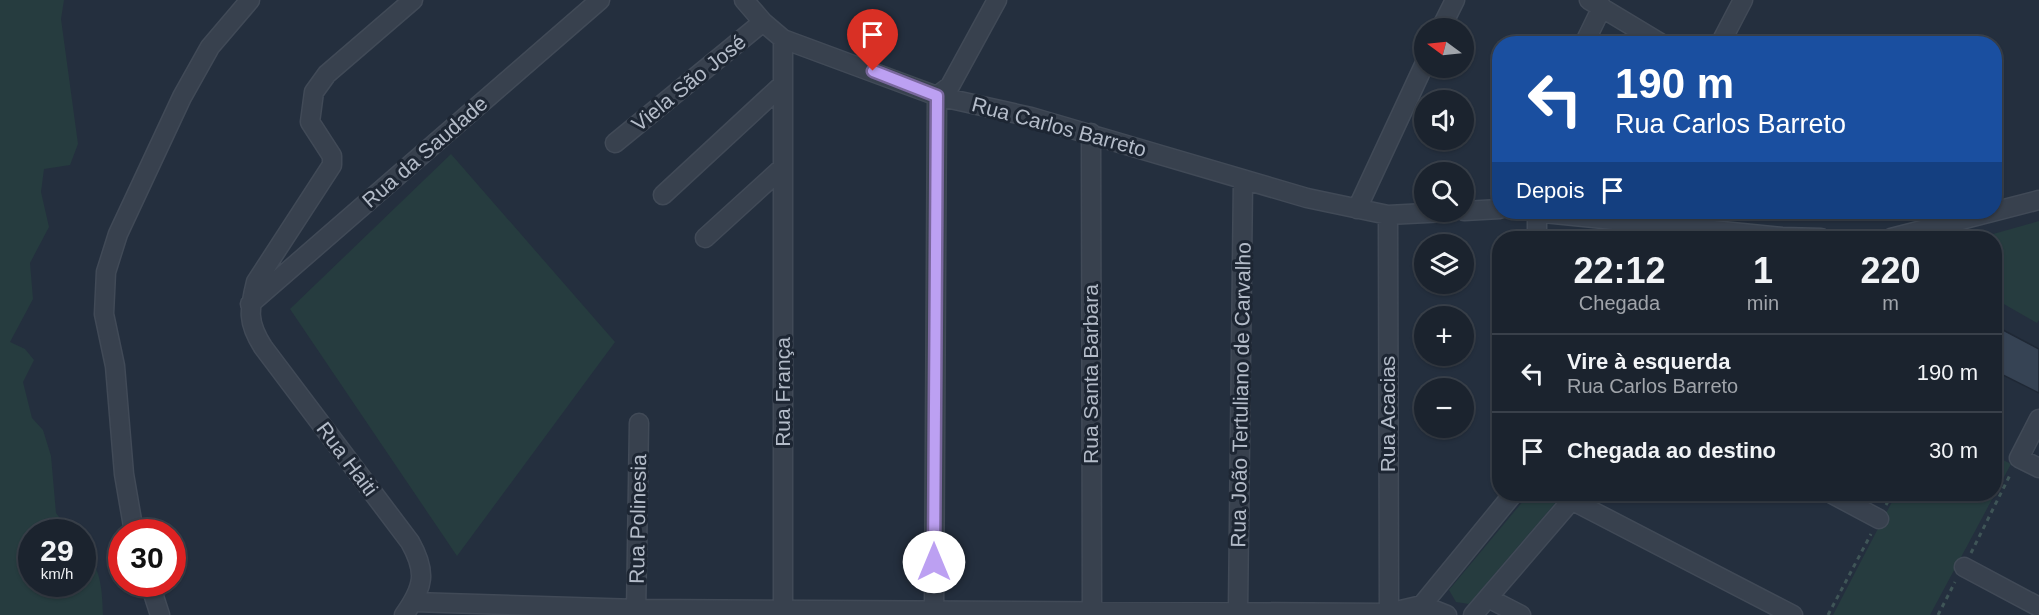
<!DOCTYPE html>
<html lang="pt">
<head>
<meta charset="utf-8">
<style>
	:root { --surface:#1b232e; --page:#242b36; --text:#f1f3f6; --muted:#a0a4aa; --line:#39404a }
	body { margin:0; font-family:Helvetica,sans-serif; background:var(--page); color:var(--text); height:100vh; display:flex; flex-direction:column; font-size:22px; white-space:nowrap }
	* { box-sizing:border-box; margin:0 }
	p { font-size:20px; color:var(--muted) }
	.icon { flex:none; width:33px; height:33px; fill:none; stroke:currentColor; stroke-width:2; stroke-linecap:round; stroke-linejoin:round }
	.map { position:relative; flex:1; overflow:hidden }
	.drawer { position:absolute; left:1492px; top:231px; width:510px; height:270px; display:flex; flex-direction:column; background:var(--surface); border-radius:24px; box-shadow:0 2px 4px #0004,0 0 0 2px var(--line) }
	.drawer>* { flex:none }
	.top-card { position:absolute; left:1492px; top:36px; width:510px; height:183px; border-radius:24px; box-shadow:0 2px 4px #0004,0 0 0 2px var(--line); background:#1a4fa0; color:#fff; overflow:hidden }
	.needle { width:39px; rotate:285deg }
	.buttons { position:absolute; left:1414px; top:18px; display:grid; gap:12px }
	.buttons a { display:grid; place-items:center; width:60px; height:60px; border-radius:50%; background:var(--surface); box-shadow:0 2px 4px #0004,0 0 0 2px var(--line); font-size:30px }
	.speed { position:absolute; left:18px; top:519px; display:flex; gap:12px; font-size:30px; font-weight:700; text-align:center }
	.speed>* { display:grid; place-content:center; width:78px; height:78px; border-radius:50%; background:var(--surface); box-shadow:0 2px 4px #0004,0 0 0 2px var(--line); line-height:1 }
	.speed small { font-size:15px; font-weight:400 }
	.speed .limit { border:9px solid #d22; background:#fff; color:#111 }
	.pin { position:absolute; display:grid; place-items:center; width:51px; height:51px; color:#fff; margin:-62px -26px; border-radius:50% 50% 50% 0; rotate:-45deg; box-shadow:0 0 6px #0007 }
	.pin .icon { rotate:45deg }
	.me { position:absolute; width:66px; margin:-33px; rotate:0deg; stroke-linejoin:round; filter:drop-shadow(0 0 4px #0008) }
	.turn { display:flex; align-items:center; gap:21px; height:126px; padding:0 24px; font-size:27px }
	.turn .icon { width:78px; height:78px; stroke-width:2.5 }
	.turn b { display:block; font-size:42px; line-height:51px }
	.then { display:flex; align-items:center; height:57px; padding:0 24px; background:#0003; gap:12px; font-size:22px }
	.eta { display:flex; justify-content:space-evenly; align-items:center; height:102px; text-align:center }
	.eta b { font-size:36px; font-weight:800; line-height:42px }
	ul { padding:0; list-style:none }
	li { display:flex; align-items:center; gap:18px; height:78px; padding:0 24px; border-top:2px solid var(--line) }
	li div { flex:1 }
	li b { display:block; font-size:22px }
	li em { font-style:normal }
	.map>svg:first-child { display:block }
</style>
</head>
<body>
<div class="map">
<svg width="2039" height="615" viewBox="0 0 2039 615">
	<rect width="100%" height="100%" fill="#242f3e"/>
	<path fill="#263c3f" d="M0 0H64L61 19 78 144 70 165 44 169 41 192 49 227 30 263 33 299 10 342 25 349 34 360 23 382 32 418 43 430 51 456 56 513 71 532H32V584H82L83 547C101 570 102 586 103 615H0Z
		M451 154 615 342 457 556 290 309Z
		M2039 221V320L2037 323 1995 299V238H1979Z
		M1995 456 2011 464 1930 615H1833L1896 494H1995Z
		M1529 494H1563L1469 604 1456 602 1449 590Z"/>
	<path fill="#364354" stroke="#1f2835" stroke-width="1.5" d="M2003 330 2039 349V393L1995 371V347Z"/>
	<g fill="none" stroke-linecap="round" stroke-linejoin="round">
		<defs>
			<path id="minor" d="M744 0 763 22 783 39 937 96 1031 117 1307 198 1388 215 1446 212
				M1589 0 1662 44
				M1441 28 1455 0
				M1584 44 1602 7
				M1720 44 1743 0
				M1091 133 1092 615
				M615 143 763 22
				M663 195 782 85
				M1357 209 1425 63
				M1464 211 1500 209
				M1534 212 1782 237 1821 238
				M1388 215 1389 615
				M705 238 782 168
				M1537 238V212
				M1891 238 2039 200
				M250 304 600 0
				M2039 419 2019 458 2039 468
				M1832 494 1879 519
				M1571 500 1793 615
				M134 532 124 474 115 366 104 314 106 272 118 234 182 97 210 47 250 0
				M1964 567 2039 607
				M150 584 160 615
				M1488 598 1521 615
				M413 602 637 609 1388 613 1422 605 1513 494
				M1422 605 1447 615
				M1238 611 1243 180
				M404 615C424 587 427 572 410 542L263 347C247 322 249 310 256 282L332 165V156L310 122 314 92 327 74 413 0
				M636 615 639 423
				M783 615V39
				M934 615 937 96 950 86 997 0
				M1473 615 1577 494"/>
		</defs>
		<use href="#minor" stroke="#414a57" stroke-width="21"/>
		<path stroke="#3f5557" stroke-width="3" stroke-dasharray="4.5 4.5" stroke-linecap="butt" d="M1886 505 1892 494
			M1971 553 2011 473
			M1828 615 1871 534
			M1938 615 1955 582"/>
		<use href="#minor" stroke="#38414e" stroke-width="18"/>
	</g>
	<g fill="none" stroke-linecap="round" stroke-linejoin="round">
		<defs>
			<path id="route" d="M873 71 937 96 934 562"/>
		</defs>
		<use href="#route" stroke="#7a689d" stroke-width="15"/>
		<use href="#route" stroke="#bca0f2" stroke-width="10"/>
	</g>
	<g text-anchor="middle" stroke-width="6" stroke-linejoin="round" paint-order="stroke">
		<g font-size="21" fill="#b4bcc9" stroke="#1d2633">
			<text transform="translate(689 83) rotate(-39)" y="7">Viela São José</text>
			<text transform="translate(1059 127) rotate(15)" y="7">Rua Carlos Barreto</text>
			<text transform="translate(425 152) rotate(-41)" y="7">Rua da Saudade</text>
			<text transform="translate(1091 374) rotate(-90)" y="7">Rua Santa Barbara</text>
			<text transform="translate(783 392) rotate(-90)" y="7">Rua França</text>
			<text transform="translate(1241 395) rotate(-89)" y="7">Rua João Tertuliano de Carvalho</text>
			<text transform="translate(1388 414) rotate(-90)" y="7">Rua Acacias</text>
			<text transform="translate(347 459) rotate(53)" y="7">Rua Haiti</text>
			<text transform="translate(638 519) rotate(-89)" y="7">Rua Polinesia</text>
		</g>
	</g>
</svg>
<div class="buttons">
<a><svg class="needle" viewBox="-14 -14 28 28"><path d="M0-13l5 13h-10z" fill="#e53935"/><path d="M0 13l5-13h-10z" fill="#a0a4aa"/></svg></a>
<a><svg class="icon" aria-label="sound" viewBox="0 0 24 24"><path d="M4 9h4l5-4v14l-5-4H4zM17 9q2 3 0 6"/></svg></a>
<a><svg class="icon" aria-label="search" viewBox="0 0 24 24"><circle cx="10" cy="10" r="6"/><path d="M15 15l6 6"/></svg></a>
<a><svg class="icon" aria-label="layers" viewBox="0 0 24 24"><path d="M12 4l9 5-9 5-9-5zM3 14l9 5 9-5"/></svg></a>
<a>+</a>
<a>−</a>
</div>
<div class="speed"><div>29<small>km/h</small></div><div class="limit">30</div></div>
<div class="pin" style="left:873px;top:71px;background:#d93025"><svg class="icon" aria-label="arrive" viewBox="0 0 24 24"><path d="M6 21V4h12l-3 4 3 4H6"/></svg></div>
<svg class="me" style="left:934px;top:562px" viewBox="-20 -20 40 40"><circle r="19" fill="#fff"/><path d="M0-13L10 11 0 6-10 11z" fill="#bca0f2"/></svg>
<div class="top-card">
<div class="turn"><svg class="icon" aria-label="left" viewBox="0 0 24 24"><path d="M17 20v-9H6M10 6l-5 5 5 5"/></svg><div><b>190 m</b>Rua Carlos Barreto</div></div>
<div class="then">Depois<svg class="icon" aria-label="arrive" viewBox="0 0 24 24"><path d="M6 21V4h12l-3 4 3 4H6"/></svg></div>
</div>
<section class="drawer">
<div class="eta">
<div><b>22:12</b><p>Chegada</p></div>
<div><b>1</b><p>min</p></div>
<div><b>220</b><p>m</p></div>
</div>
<ul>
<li><svg class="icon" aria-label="left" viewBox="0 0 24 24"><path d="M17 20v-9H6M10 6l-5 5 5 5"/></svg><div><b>Vire à esquerda</b><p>Rua Carlos Barreto</p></div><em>190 m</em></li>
<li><svg class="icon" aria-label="arrive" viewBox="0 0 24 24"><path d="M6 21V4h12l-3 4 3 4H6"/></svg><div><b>Chegada ao destino</b></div><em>30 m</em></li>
</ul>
</section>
</div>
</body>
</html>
